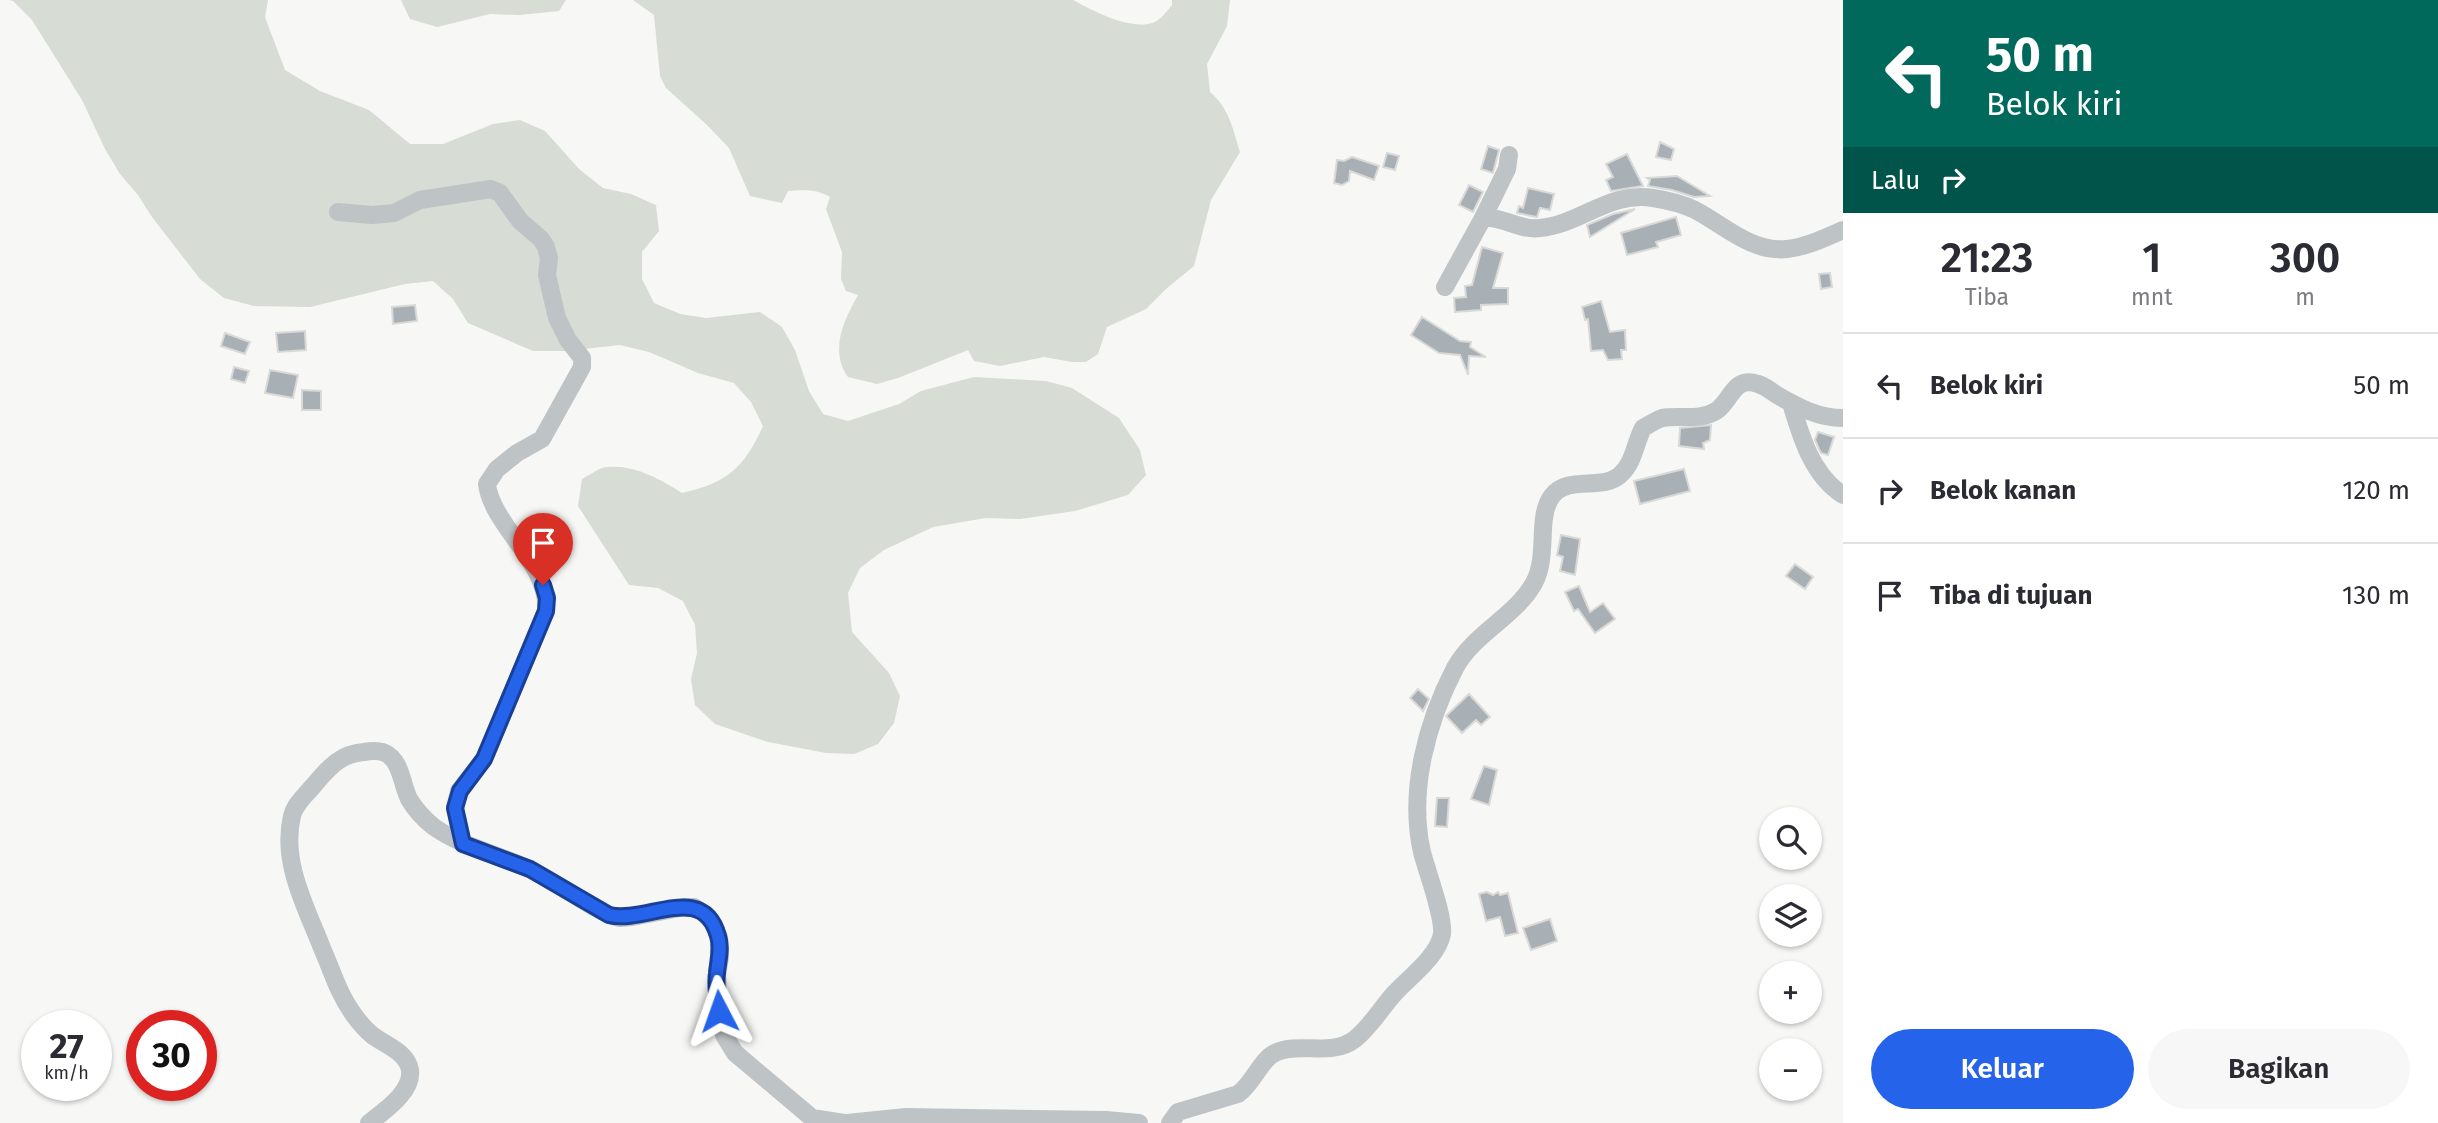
<!DOCTYPE html>
<html lang="id">
<head>
<meta charset="utf-8">
<style>
	:root { --surface:#fff; --page:#f7f7f7; --text:#2b2b33; --muted:#7c7c81; --line:#e1e1e2; --accent:#2563eb }
	body { margin:0; font-family:"Fira Sans",sans-serif; background:var(--page); color:var(--text); height:100vh; display:flex; flex-direction:column; font-size:26px; white-space:nowrap }
	* { box-sizing:border-box; margin:0 }
	p { font-size:23px; color:var(--muted) }
	.icon { flex:none; width:38px; height:38px; fill:none; stroke:currentColor; stroke-width:2; stroke-linecap:round; stroke-linejoin:round }
	.map { position:relative; flex:1; overflow:hidden }
	.sheet { display:flex; flex-direction:column; background:var(--surface); width:595px }
	.sheet>* { flex:none }
	.hud { background:#00695c; color:#fff; overflow:hidden }
	.controls { position:absolute; left:1759px; top:807px; display:grid; gap:14px }
	.controls a { display:grid; place-items:center; width:63px; height:63px; border-radius:50%; background:var(--surface); box-shadow:0 2px 5px #0004; font-size:35px }
	.speed { position:absolute; left:21px; top:1010px; display:flex; gap:14px; font-size:35px; font-weight:700; text-align:center }
	.speed>* { display:grid; place-content:center; width:91px; height:91px; border-radius:50%; background:var(--surface); box-shadow:0 2px 5px #0004; line-height:1 }
	.speed small { font-size:18px; font-weight:400 }
	.speed .limit { border:10px solid #d22; background:#fff; color:#111 }
	.pin { position:absolute; display:grid; place-items:center; width:60px; height:60px; color:#fff; margin:-72px -30px; border-radius:50% 50% 50% 0; rotate:-45deg; box-shadow:0 0 7px #0007 }
	.pin .icon { rotate:45deg }
	.me { position:absolute; width:77px; margin:-38px; rotate:356deg; stroke-linejoin:round; filter:drop-shadow(0 0 5px #0008) }
	.turn { display:flex; align-items:center; gap:24px; height:147px; padding:0 28px; font-size:32px }
	.turn .icon { width:91px; height:91px; stroke-width:2.5 }
	.turn b { display:block; font-size:49px; line-height:60px }
	.then { display:flex; align-items:center; height:66px; padding:0 28px; background:#0003; gap:14px; font-size:26px }
	.eta { display:flex; justify-content:space-evenly; align-items:center; height:119px; text-align:center }
	.eta b { font-size:42px; font-weight:600; line-height:49px }
	.primary-button { display:flex; gap:14px; margin-top:auto; padding:14px 28px }
	.primary-button a { flex:1; height:80px; border-radius:42px; background:var(--accent); color:#fff; font-size:28px; font-weight:600; line-height:80px; text-align:center }
	.primary-button a+a { background:var(--page); color:var(--text) }
	ul { padding:0; list-style:none }
	li { display:flex; align-items:center; gap:21px; height:105px; padding:0 28px; border-top:2px solid var(--line) }
	li div { flex:1 }
	li b { display:block; font-size:26px }
	li em { font-style:normal }
	main { display:flex; flex:1; min-height:0 }
	.map>svg:first-child { display:block }
</style>
</head>
<body>
<main>
<div class="map">
<svg width="1843" height="1123" viewBox="0 0 1843 1123">
	<rect width="100%" height="100%" fill="#f7f7f5"/>
	<path fill="#d7dcd4" d="M9 0H268L265 17 285 70 320 91 369 110 410 144H443L493 124 520 120 545 131 579 169 603 188 631 194 656 205 659 231 642 252V279L654 303 680 314 706 318 760 312 782 327 795 350 809 391 823 414 848 421 899 404 921 391 974 377 1046 381 1072 388 1119 418 1140 450 1146 475 1128 495 1075 511 1020 519 986 518 933 527 884 550 860 568 848 593 852 632 889 673 900 696 894 723 878 744 854 754 826 753 768 742 715 724 695 705 691 679 697 653 695 625 683 601 658 588 629 585 578 506 582 479C590 475 600 467 608 467 635 465 660 479 682 493 727 483 744 468 763 426L751 402 734 383 698 373 649 352 620 345 565 351H533L468 323 453 299 433 281 405 284 310 307 254 306 224 298 200 279 152 217 138 195 120 174 105 149 82 100 32 20 13 1Z
		M401 0H566L559 11 519 15 490 14 437 27 410 19Z
		M633 0H1073C1093 11 1129 30 1152 23 1160 21 1167 11 1172 5V0H1230L1227 26 1207 64 1210 92C1229 108 1233 129 1240 152L1211 200 1194 266 1166 289 1146 309 1107 327 1098 354 1086 362H1072L1044 357 1000 366 974 361 968 350 898 378 877 384 848 377C829 350 844 320 858 295L846 291 841 279 842 252 826 209 830 197C816 189 804 190 788 191L782 203 750 196 729 148 707 125 666 88 660 76 654 15Z"/>
	<path fill="#a8b0b5" stroke="#d9d9d7" stroke-width="2" d="M1660 142 1674 149 1671 160 1656 157Z
		M1488 146 1499 150 1493 173 1481 169Z
		M1387 153 1399 156 1395 170 1383 167Z
		M1627 154 1643 186 1611 191 1606 180 1613 177 1606 164Z
		M1352 157 1379 166 1374 180 1350 171 1349 181 1342 185 1334 183 1337 160 1344 161Z
		M1677 176 1710 196 1694 197 1672 190 1648 186 1650 180 1647 178Z
		M1469 185 1483 192 1473 212 1459 205Z
		M1528 188 1554 194 1550 210 1540 208 1537 217 1517 213 1519 206 1523 208Z
		M1635 209 1590 237 1587 225 1613 214Z
		M1676 217 1681 235 1656 242 1658 247 1627 255 1621 233Z
		M1482 247 1503 253 1493 288H1508V304L1481 305V310L1455 312 1454 298 1466 297 1465 286 1472 285Z
		M1830 273 1832 287 1821 289 1819 274Z
		M1601 301 1610 332 1625 330 1626 350H1621L1622 359 1608 360 1603 350 1591 351 1588 319 1585 320 1582 307Z
		M415 305 417 321 393 324 392 307Z
		M1422 317 1460 341 1471 342 1470 347 1486 357 1469 356 1468 375 1460 355 1439 353 1411 335Z
		M305 331 306 350 278 352 276 333Z
		M225 333 250 342 245 354 221 346Z
		M234 367 249 371 245 383 231 379Z
		M270 370 298 375 293 398 265 393Z
		M302 390 321 391V410H302Z
		M1711 425 1710 440 1703 443 1704 449 1679 446 1680 428Z
		M1818 432 1834 437 1828 455 1821 453 1819 449 1815 440Z
		M1684 469 1690 491 1640 504 1634 481Z
		M1561 535 1580 539 1575 575 1560 571 1563 557 1557 555Z
		M1795 564 1813 577 1805 589 1786 576Z
		M1579 586 1590 612 1603 603 1615 619 1595 633 1578 609 1574 611 1565 592Z
		M1418 689 1429 699 1423 711 1410 698Z
		M1469 694 1490 717 1481 725 1476 720 1462 733 1446 716Z
		M1484 766 1497 770 1489 805 1471 799Z
		M1437 798H1449L1447 827 1435 826Z
		M1487 892 1493 895 1498 892 1500 895 1508 893 1518 933 1505 936 1500 917 1486 921 1479 894Z
		M1550 919 1557 941 1531 950 1523 928Z"/>
	<g fill="none" stroke-linecap="round" stroke-linejoin="round">
		<path stroke="#bec3c6" stroke-width="18" d="M338 212 372 215 394 213 420 200 491 189 500 193 520 221 541 239 546 247 549 258 547 275 557 318 568 340 582 358V367L542 439 517 453 497 469 487 484C492 526 550 564 546 611L484 759 459 791 455 808 463 844
			M1483 218 1507 169 1509 155
			M1445 287 1483 218C1503 216 1520 231 1540 228 1581 224 1609 191 1653 198 1666 200 1683 204 1695 210 1724 225 1752 253 1787 249 1806 247 1825 238 1843 230
			M1791 403C1801 437 1812 475 1843 495
			M369 1123C384 1111 413 1092 410 1070 407 1052 385 1045 372 1035 366 1030 359 1022 354 1015 339 995 332 971 322 948 306 907 281 862 292 816 294 807 300 801 306 794 324 775 335 754 364 752 370 751 378 750 385 753 401 760 402 785 409 799 415 809 425 820 434 827 464 848 499 854 531 870 558 883 582 902 609 915L620 918 632 917 685 907H694L705 914 712 922 719 937 720 957 717 975 719 1011 724 1035 735 1053 812 1118 844 1123
			M847 1123 906 1117 1106 1120 1139 1123
			M1170 1123 1178 1112 1238 1094C1254 1083 1260 1059 1277 1052 1299 1042 1333 1057 1355 1039 1370 1027 1380 1010 1393 995 1407 979 1438 957 1442 934 1444 916 1427 872 1422 852 1408 791 1427 722 1455 668 1474 633 1515 617 1534 583 1549 556 1536 517 1552 496 1567 475 1602 491 1620 475 1634 463 1635 443 1643 428 1649 425 1656 420 1662 418 1680 415 1700 421 1716 411 1731 402 1733 375 1758 384 1765 386 1771 391 1777 395 1798 407 1818 418 1843 418"/>
	</g>
	<g fill="none" stroke-linecap="round" stroke-linejoin="round">
		<defs>
			<path id="route" d="M543 585 547 598 546 611 484 759 460 791 455 808 463 844 530 869 609 915C646 924 703 881 718 936 722 948 718 961 717 973 715 986 718 999 719 1011"/>
		</defs>
		<use href="#route" stroke="#184099" stroke-width="18"/>
		<use href="#route" stroke="#2563eb" stroke-width="12"/>
	</g>
</svg>
<div class="controls">
<a><svg class="icon" aria-label="search" viewBox="0 0 24 24"><circle cx="10" cy="10" r="6"/><path d="M15 15l6 6"/></svg></a>
<a><svg class="icon" aria-label="layers" viewBox="0 0 24 24"><path d="M12 4l9 5-9 5-9-5zM3 14l9 5 9-5"/></svg></a>
<a>+</a>
<a>−</a>
</div>
<div class="speed"><div>27<small>km/h</small></div><div class="limit">30</div></div>
<div class="pin" style="left:543px;top:585px;background:#d93025"><svg class="icon" aria-label="arrive" viewBox="0 0 24 24"><path d="M6 21V4h12l-3 4 3 4H6"/></svg></div>
<svg class="me" style="left:719px;top:1011px" viewBox="-20 -20 40 40"><path d="M0-17L14 15 0 8-14 15z" fill="#2563eb" stroke="#fff" stroke-width="4"/></svg>
</div>
<section class="sheet">
<div class="hud">
<div class="turn"><svg class="icon" aria-label="left" viewBox="0 0 24 24"><path d="M17 20v-9H6M10 6l-5 5 5 5"/></svg><div><b>50 m</b>Belok kiri</div></div>
<div class="then">Lalu<svg class="icon" aria-label="right" viewBox="0 0 24 24"><path d="M7 20v-9h11M14 6l5 5-5 5"/></svg></div>
</div>
<div class="eta">
<div><b>21:23</b><p>Tiba</p></div>
<div><b>1</b><p>mnt</p></div>
<div><b>300</b><p>m</p></div>
</div>
<ul>
<li><svg class="icon" aria-label="left" viewBox="0 0 24 24"><path d="M17 20v-9H6M10 6l-5 5 5 5"/></svg><div><b>Belok kiri</b></div><em>50 m</em></li>
<li><svg class="icon" aria-label="right" viewBox="0 0 24 24"><path d="M7 20v-9h11M14 6l5 5-5 5"/></svg><div><b>Belok kanan</b></div><em>120 m</em></li>
<li><svg class="icon" aria-label="arrive" viewBox="0 0 24 24"><path d="M6 21V4h12l-3 4 3 4H6"/></svg><div><b>Tiba di tujuan</b></div><em>130 m</em></li>
</ul>
<div class="primary-button"><a>Keluar</a><a>Bagikan</a></div>
</section>
</main>
</body>
</html>
